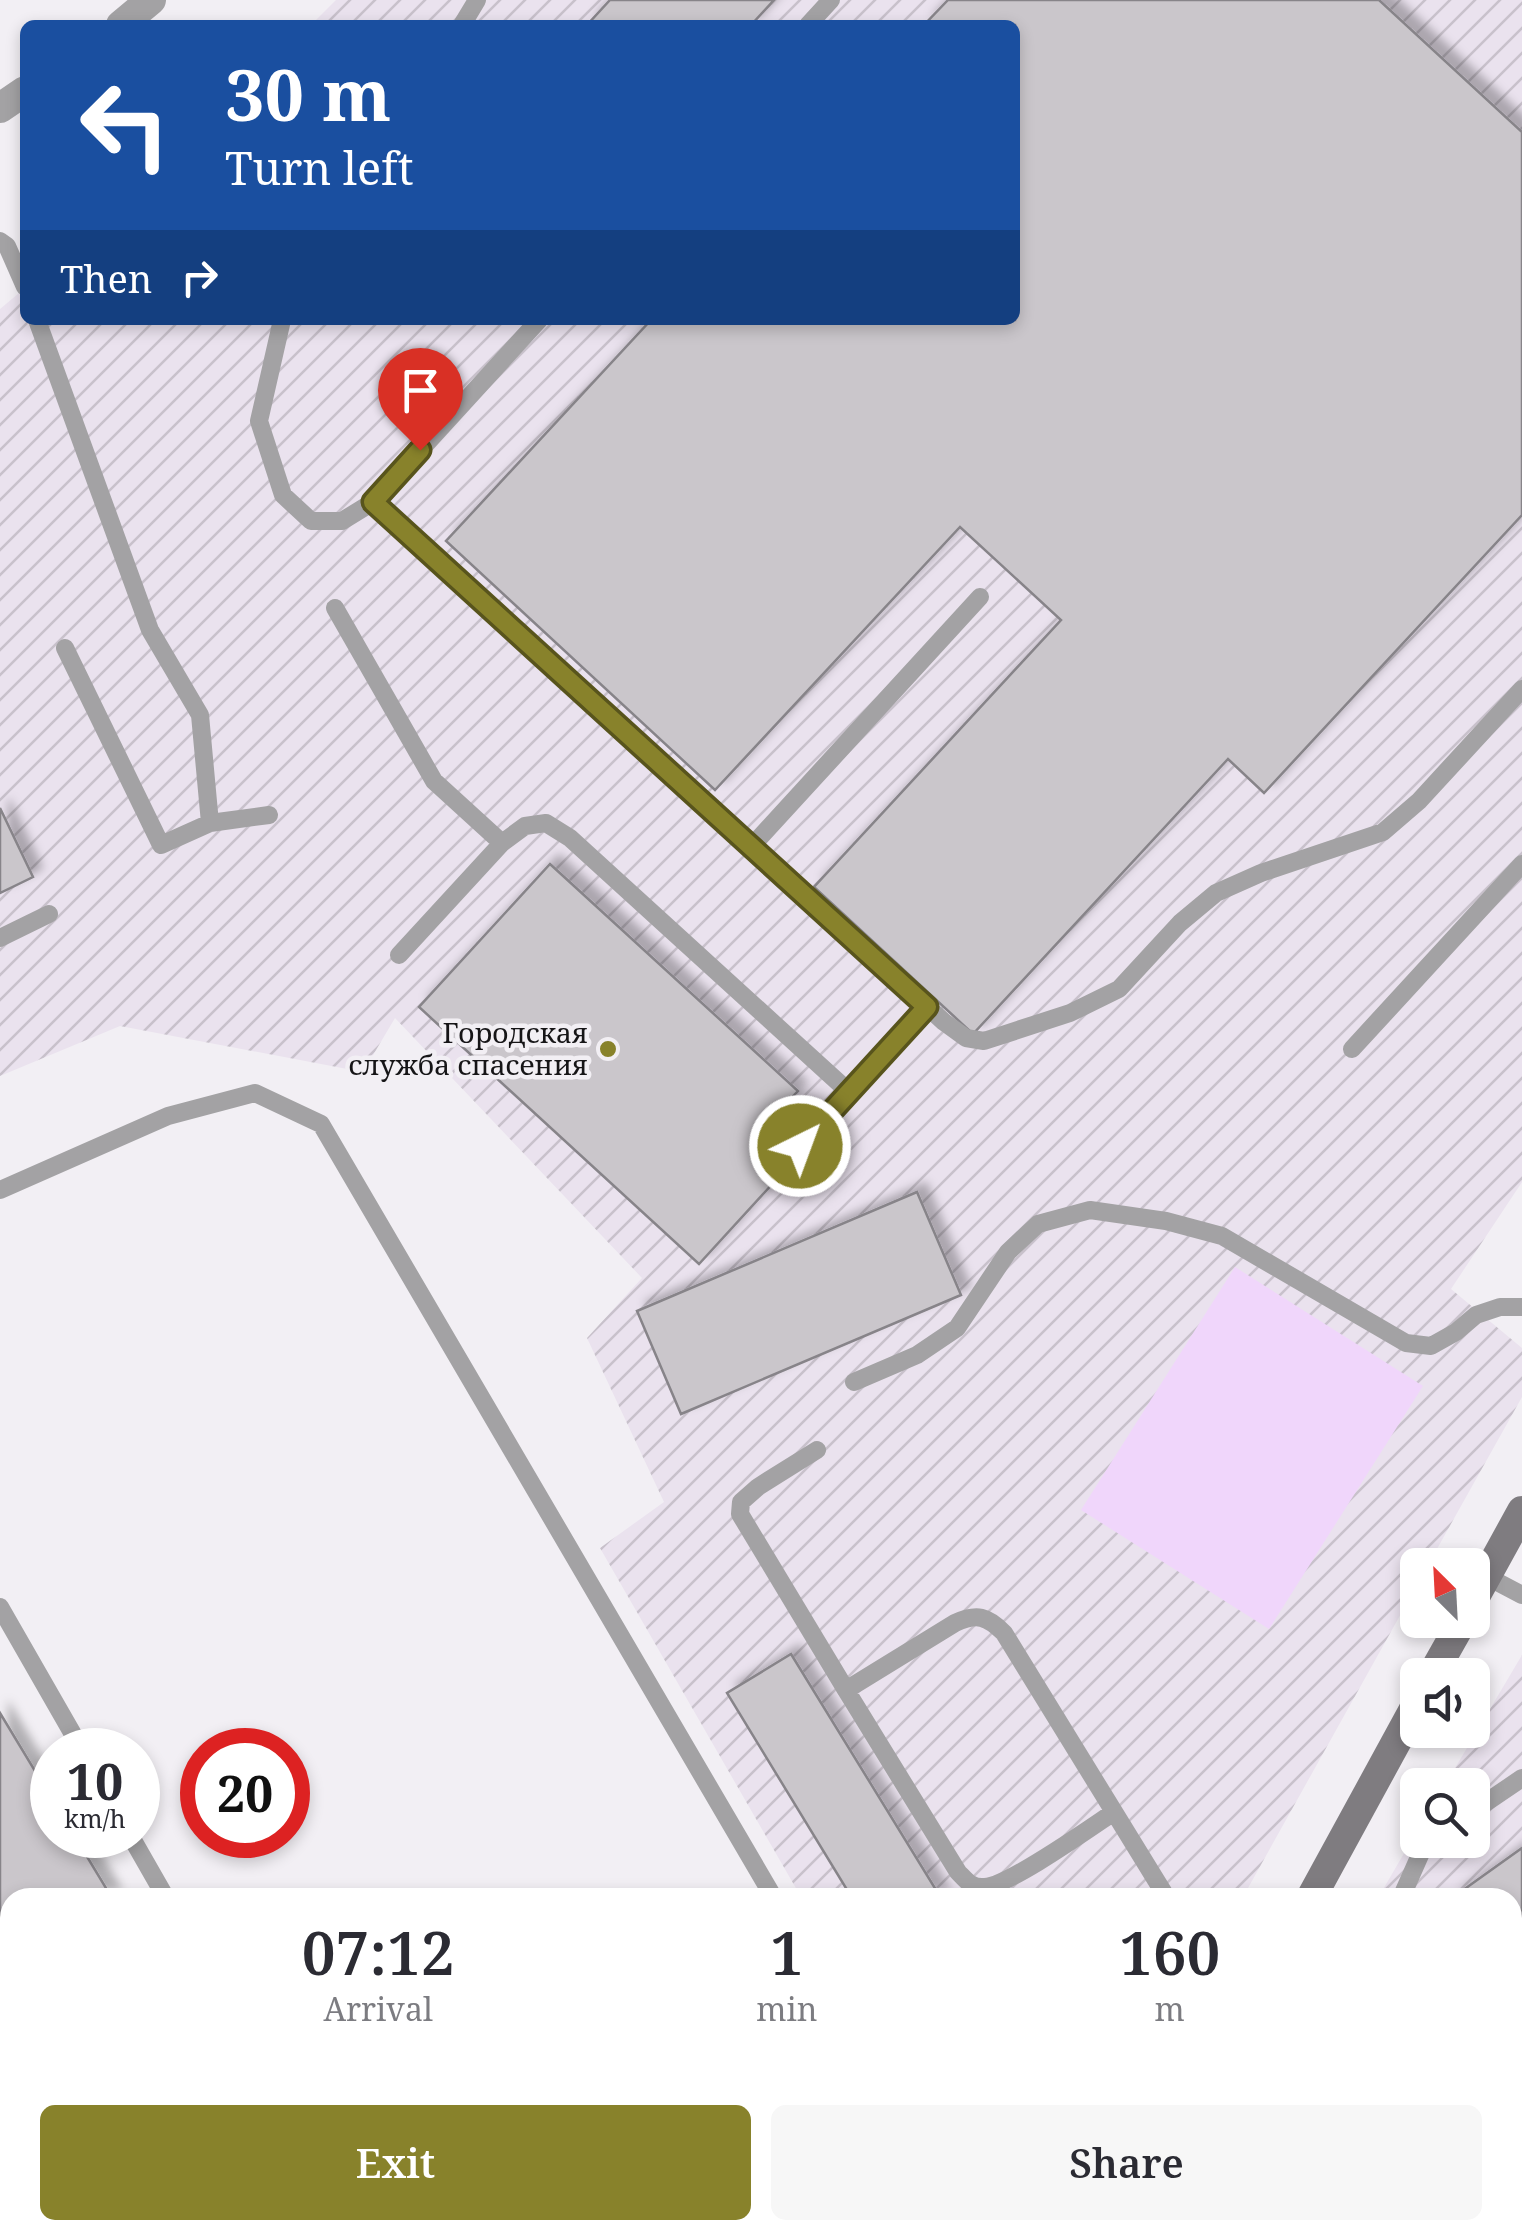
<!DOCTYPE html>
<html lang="en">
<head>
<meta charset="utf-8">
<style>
	:root { --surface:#fff; --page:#f7f7f7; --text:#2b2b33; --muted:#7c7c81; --accent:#88822b }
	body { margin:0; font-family:"Noto Serif",serif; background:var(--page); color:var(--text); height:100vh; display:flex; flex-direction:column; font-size:38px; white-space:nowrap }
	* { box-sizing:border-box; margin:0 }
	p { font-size:32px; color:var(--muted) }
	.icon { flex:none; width:55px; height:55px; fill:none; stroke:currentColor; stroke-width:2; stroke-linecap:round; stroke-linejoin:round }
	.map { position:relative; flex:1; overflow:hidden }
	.drawer { position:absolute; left:0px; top:1888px; width:1522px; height:352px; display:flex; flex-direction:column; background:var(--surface); border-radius:30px 30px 0 0; box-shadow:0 5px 15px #0003 }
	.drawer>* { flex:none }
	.banner { position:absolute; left:20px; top:20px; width:1000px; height:305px; border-radius:15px; box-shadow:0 5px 15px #0003; background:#1a4fa0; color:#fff; overflow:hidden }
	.needle { width:65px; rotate:336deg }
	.tools { position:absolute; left:1400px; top:1548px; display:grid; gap:20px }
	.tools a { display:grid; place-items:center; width:90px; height:90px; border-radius:15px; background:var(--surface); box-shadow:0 5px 15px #0003; font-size:50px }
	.speed { position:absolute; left:30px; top:1728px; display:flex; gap:20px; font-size:50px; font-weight:700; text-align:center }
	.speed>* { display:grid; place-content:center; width:130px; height:130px; border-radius:50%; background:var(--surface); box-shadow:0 5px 15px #0003; line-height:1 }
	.speed small { font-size:25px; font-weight:400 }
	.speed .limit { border:15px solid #d22; background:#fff; color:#111 }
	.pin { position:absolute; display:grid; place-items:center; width:85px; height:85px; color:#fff; margin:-102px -42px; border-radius:50% 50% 50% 0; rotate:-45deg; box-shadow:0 0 10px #0007 }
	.pin .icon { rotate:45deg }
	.me { position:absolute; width:110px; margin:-55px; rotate:42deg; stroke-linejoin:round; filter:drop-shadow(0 0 8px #0008) }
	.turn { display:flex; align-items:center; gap:35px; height:210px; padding:0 40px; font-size:45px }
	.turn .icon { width:130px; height:130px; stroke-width:2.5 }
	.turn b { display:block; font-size:70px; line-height:85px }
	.then { display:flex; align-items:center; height:95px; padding:0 40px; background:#0003; gap:20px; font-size:38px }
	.eta { display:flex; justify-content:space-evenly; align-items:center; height:170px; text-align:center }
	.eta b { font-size:60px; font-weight:600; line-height:70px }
	.cta { display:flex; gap:20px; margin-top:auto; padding:20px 40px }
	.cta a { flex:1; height:115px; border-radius:15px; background:var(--accent); color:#fff; font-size:40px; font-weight:600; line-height:115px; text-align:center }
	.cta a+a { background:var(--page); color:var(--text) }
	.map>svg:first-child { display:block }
</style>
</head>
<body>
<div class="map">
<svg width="1522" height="2239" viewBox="0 0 1522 2239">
	<defs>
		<pattern id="industrial-furrows" width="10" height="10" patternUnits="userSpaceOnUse" patternTransform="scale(2.5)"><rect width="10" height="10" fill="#eae2ee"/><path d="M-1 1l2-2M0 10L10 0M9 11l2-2" fill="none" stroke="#c8c1cb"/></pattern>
		<filter id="shadow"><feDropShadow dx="9" dy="-9" stdDeviation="5" flood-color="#0004"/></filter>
	</defs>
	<rect width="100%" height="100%" fill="#f2eff4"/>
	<path fill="#eae2ee" d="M1098 2230H1206L1210 2239H1083Z"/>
	<path fill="url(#industrial-furrows)" d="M336 0H1522V1182L1451 1289 1522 1348V1397L1428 1565H1418L1417 1585 1243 1897H801L600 1548 664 1502 587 1338 642 1278 395 1018 363 1072 120 1026 0 1076V309L25 288V320H1015V25H311Z
		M1522 1655V2239H1382L1379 2230H1512V1898H1378L1417 1831 1418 1840H1472V1785H1445Z"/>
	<path fill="#f0d6fb" d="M1235 1267 1423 1386 1269 1629 1081 1510Z"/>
	<path fill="#cac6cb" stroke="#878489" stroke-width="2.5" filter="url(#shadow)" d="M610 0H774L751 25H587Z
		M948 0H1379L1522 132V515L1264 793 1228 759 973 1034 814 887 1061 620 960 527 715 790 446 541 651 320H1015V25H924Z
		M0 808 33 877 0 893Z
		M550 864 798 1091 764 1126 797 1157 699 1264 419 1007Z
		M917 1192 961 1295 681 1414 637 1311Z
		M791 1654 941 1898H852L727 1693Z
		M0 1713 52 1799V1835H74L112 1898H10V2066L0 2072Z
		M1522 1848V1916L1512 1923V1898H1452Z
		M1522 1926V2047L1512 2034V1933Z
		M0 2177 10 2195 0 2201Z
		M1512 2199 1522 2212V2239H1468L1462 2230H1512Z"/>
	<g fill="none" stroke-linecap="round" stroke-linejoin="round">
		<path stroke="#a3a2a4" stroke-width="18" d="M462 25 477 0
			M808 25 831 0
			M0 241 7 246 25 287
			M37 320 150 630 200 715 210 823 269 815
			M282 320 259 421 283 495 311 521H342L373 502
			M539 320 373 502 944 1022 966 1038 984 1041 1070 1013 1119 989 1180 923 1216 893 1261 873 1383 832 1419 801 1522 689
			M335 608 434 781 502 843
			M65 648 161 845 210 823
			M751 847 980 597
			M0 938 49 914
			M399 955 502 843 525 826 546 823 570 838 849 1092
			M1352 1049 1522 864
			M800 1145 927 1007
			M0 1190 168 1116 255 1093 321 1124 774 1898
			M854 1382 917 1355 957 1328 1008 1252 1038 1224 1090 1210 1166 1221 1222 1236 1406 1343 1431 1346 1456 1332 1476 1315 1500 1307H1522
			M817 1450 758 1487 741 1502 740 1514 846 1690 955 1623C977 1613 987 1616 1004 1633L1167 1898
			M1486 1576 1522 1595
			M0 1607 82 1750
			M846 1690 958 1872C966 1880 971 1888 984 1887 1007 1887 1090 1828 1114 1812
			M1472 1812 1522 1778
			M130 1835 166 1898
			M1401 1898 1424 1846 1432 1840
			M1512 2125 1522 2138
			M122 2230 127 2239
			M1165 2230 1170 2239
			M943 2239V2230
			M1100 2239 1115 2230"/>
		<path stroke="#a3a2a4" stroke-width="30" d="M121 25 151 0
			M0 108 25 91"/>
		<path stroke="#7f7c80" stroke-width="30" d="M1472 1602 1522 1511
			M1432 1675 1463 1620
			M1311 1898 1418 1702
			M1306 2230 1312 2239"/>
	</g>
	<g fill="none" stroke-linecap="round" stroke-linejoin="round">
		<defs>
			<path id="route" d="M420 450 373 502 927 1007 800 1146"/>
		</defs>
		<use href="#route" stroke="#58541c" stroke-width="25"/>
		<use href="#route" stroke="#88822b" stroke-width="18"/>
	</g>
	<circle fill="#88822b" stroke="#f2eff4" stroke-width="4" cx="608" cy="1049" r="10"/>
	<g text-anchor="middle" stroke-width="9" stroke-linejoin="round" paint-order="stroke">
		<g font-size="28" fill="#161517" stroke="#f2eff4" text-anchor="end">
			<text x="588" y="1043">Городская<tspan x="588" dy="32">служба спасения</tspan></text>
		</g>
	</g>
</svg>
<div class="tools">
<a><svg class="needle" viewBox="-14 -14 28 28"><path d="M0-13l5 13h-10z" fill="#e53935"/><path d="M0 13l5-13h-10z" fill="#7c7c81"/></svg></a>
<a><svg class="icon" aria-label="sound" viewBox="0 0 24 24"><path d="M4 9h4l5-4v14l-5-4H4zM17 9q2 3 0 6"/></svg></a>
<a><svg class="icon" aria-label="search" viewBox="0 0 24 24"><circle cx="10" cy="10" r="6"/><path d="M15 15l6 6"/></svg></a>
</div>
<div class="speed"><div>10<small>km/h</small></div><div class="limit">20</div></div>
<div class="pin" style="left:420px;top:450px;background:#d93025"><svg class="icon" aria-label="arrive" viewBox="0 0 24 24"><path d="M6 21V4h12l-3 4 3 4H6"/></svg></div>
<svg class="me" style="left:800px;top:1146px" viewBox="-20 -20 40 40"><circle r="17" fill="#88822b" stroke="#fff" stroke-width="3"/><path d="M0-11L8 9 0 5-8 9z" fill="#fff"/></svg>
<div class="banner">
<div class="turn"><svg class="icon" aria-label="left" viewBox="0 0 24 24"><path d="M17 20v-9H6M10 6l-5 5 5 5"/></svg><div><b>30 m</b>Turn left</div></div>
<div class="then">Then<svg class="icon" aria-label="right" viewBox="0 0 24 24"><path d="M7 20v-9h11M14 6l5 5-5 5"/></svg></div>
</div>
<section class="drawer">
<div class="eta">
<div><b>07:12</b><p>Arrival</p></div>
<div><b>1</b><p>min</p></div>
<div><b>160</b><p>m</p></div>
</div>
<div class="cta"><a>Exit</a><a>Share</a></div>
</section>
</div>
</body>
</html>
